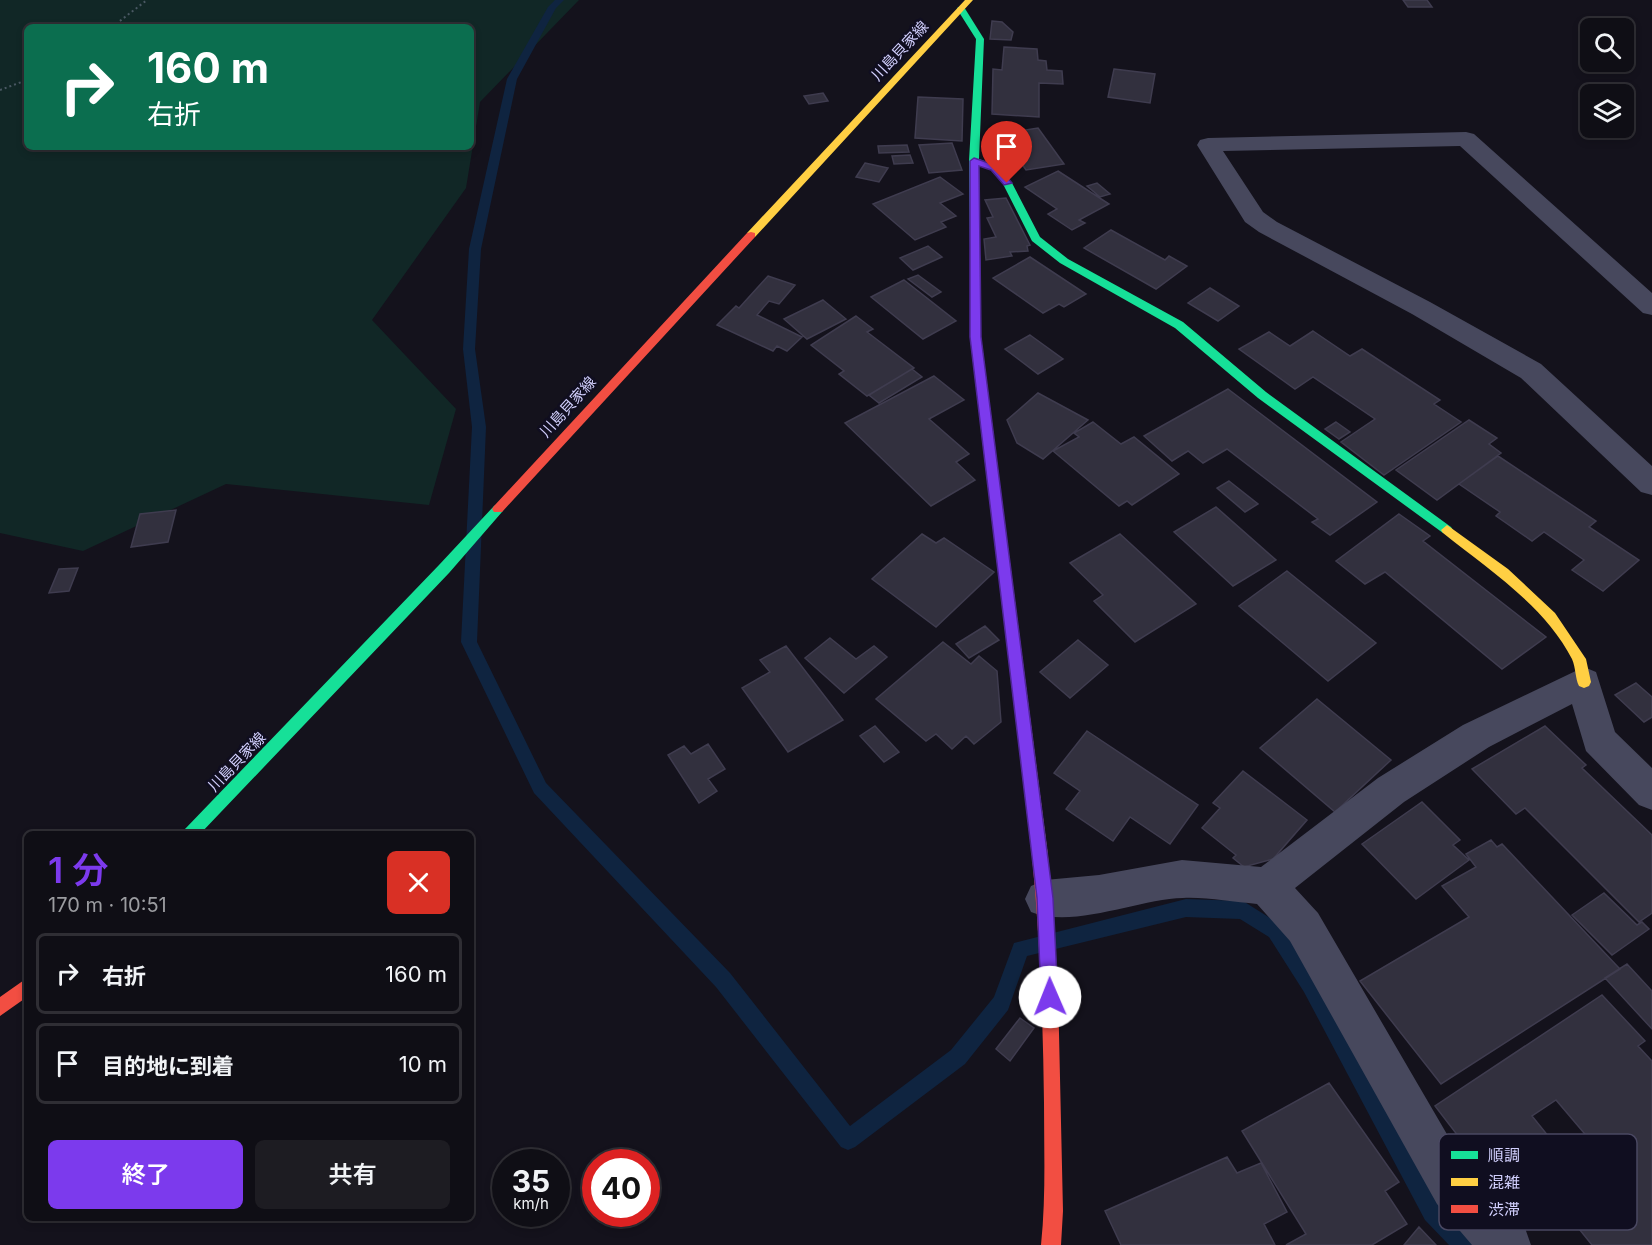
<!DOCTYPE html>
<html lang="ja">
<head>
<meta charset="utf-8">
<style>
	:root { --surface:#0f0e15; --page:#1d1c22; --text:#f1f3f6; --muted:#9b9ca0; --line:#2f2e34; --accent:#7c3aed }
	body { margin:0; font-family:Inter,"Noto Sans JP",sans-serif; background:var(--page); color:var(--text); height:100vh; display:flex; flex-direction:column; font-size:22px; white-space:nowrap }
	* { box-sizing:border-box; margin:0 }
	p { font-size:20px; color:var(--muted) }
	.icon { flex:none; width:33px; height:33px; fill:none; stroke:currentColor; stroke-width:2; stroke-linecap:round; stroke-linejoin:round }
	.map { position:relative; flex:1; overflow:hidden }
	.side { position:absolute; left:24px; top:831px; width:450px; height:390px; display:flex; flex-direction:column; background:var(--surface); border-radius:9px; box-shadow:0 3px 9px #0003,0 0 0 2px var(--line) }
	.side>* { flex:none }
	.top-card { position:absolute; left:24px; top:24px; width:450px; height:126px; border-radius:9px; box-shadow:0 3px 9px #0003,0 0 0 2px var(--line); background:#0b6e4f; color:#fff; overflow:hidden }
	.tools { position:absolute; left:1580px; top:18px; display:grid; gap:12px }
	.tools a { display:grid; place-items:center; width:54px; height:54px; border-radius:9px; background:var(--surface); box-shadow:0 3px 9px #0003,0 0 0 2px var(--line); font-size:30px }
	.speed { position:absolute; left:492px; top:1149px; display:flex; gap:12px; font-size:30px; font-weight:700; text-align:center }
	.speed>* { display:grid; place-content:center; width:78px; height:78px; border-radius:50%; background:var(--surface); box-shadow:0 3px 9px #0003,0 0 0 2px var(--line); line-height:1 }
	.speed small { font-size:15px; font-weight:400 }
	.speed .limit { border:9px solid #d22; background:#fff; color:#111 }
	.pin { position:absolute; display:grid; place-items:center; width:51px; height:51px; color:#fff; margin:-62px -26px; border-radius:50% 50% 50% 0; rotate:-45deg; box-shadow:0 0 6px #0007 }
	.pin .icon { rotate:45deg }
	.me { position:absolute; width:66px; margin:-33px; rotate:359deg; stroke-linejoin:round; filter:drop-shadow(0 0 4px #0008) }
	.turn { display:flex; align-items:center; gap:21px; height:126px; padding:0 24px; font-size:27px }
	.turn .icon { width:78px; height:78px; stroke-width:2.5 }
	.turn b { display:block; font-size:42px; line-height:51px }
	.round { display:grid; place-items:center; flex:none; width:63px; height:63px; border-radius:9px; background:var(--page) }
	.head { display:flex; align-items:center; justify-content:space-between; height:102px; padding:0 24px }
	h1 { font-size:36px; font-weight:600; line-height:45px; color:var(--accent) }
	.cta { display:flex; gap:12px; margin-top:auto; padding:12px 24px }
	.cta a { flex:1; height:69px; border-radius:9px; background:var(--accent); color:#fff; font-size:24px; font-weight:600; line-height:69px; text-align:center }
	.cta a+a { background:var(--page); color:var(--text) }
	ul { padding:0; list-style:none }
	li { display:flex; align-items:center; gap:18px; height:81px; margin:0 12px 9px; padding:0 12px; border:3px solid var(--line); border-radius:9px }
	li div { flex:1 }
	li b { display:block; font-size:22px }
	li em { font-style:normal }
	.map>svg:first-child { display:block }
</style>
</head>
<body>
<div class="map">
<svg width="1652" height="1245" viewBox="0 0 1652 1245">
	<rect width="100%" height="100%" fill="#14121c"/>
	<path fill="#112726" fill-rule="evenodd" d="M0 0H579L480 102 466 188 372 320 456 409 429 505 226 484 83 551 0 533ZM27 27H471V147H27Z"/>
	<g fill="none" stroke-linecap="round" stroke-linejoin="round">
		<path fill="#0f2440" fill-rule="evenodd" d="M555 0H564L556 8 517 79 481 249 475 349 486 427 477 642 546 783 730 973 850 1126 951 1050 994 997 1014 943 1186 899 1243 901 1281 925 1318 978 1439 1206 1472 1237 1475 1245H1449L1425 1220 1304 992 1269 937 1240 919 1186 917 1027 956 1008 1010 965 1064 855 1147 848 1150 841 1147 716 987 534 793 461 642 472 427 463 349 469 249 507 79 548 7Z"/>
	</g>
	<path fill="#32303e" stroke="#3f3c4f" stroke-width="1.5" d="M1403 0H1427L1432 7H1408Z
		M992 21 1002 22 1013 32 1011 40 990 39Z
		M1004 47 1037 49 1038 60 1046 61 1047 70 1062 71 1063 84 1039 83V117L992 114 993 69 1002 70Z
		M1114 69 1155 74 1150 103 1108 97Z
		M823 93 828 101 809 104 804 96Z
		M918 97 963 99 962 141 915 138Z
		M1038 128 1064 164 1026 170 1001 134Z
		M952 143 962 170 929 173 919 145Z
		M907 145 909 152 879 153 878 146Z
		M910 155 913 163 894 164 892 156Z
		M865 163 888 168 879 182 856 177Z
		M1058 171 1109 204 1079 220 1085 223 1072 230 1048 214 1057 209 1025 187Z
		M940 177 963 194 940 203 956 216 941 222 946 227 915 240 873 204Z
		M1097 183 1110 194 1100 197 1087 186Z
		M1006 198 1030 245 1027 246 1028 251 1010 252 1012 256 986 260 984 239 996 237 987 218 993 217 985 200Z
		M1111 230 1165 260 1169 256 1187 266 1156 289 1084 248Z
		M928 246 942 257 913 270 900 258Z
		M1030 257 1086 294 1064 307 1059 304 1043 313 993 278Z
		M918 275 941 292 932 297 908 279Z
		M768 276 795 285 779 304 769 301 757 315 802 337 787 351 777 346 773 351 717 325 736 306 739 308Z
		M904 280 956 321 923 339 871 297Z
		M1210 288 1239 306 1218 321 1188 303Z
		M823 300 846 319 807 339 784 319Z
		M856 316 873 329 867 332 914 368 867 396 839 374 844 371 811 345Z
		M1313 331 1350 356 1362 349 1440 400 1434 404 1461 422 1384 475 1341 442 1375 419 1313 377 1295 389 1239 349 1269 332 1290 346Z
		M1030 335 1063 359 1038 374 1005 349Z
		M912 369 922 377 879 403 869 395Z
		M934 376 964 400 929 419 969 454 956 462 975 480 931 506 845 423Z
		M1228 389 1377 502 1330 535 1312 522 1318 519 1227 449 1203 463 1188 451 1172 461 1144 436Z
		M1038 393 1088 420 1043 459 1017 443 1007 420Z
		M1469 420 1497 438 1489 444 1501 453 1437 500 1396 470Z
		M1093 422 1121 444 1134 437 1179 474 1132 505 1127 501 1119 506 1053 451 1079 437 1074 433Z
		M1336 422 1350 432 1339 439 1325 429Z
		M1498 456 1596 521 1589 527 1639 560 1603 591 1572 570 1584 560 1544 532 1532 541 1496 516 1500 512 1459 484Z
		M1229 481 1258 504 1245 512 1217 488Z
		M1216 507 1276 560 1233 586 1174 532Z
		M176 510 168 542 131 547 140 514Z
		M1399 514 1430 536 1423 541 1546 637 1502 669 1385 572 1365 584 1336 561Z
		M922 534 936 543 944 538 994 572 936 627 872 579Z
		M1120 534 1196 604 1135 642 1094 601 1103 595 1070 563Z
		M78 568 69 591 49 593 59 569Z
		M1287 571 1376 643 1328 681 1239 606Z
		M985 626 999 640 969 658 956 644Z
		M830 638 856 659 874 646 887 657 844 693 805 658Z
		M1078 640 1108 665 1070 698 1040 672Z
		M943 642 971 664 979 656 997 671 1001 722 974 744 966 736 952 749 936 734 926 741 876 699Z
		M786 646 843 720 788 752 742 688 770 672 760 660Z
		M1636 683 1652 697V717L1644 722 1615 695Z
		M1317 699 1391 760 1335 812 1260 748Z
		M875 726 899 752 884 762 860 736Z
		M1545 726 1586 765 1582 768 1652 835V913L1639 922 1525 808 1516 814 1472 769Z
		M1087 731 1198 805 1170 844 1130 817 1113 841 1066 809 1080 791 1054 773Z
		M708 744 725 769 708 779 717 791 699 803 668 755 684 746 691 754Z
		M1243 771 1307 820 1273 859 1244 867 1233 858 1236 855 1202 828 1220 808 1213 803Z
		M1422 802 1460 840 1453 845 1469 860 1416 899 1362 844Z
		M1491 840 1497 847 1502 844 1620 969 1441 1084 1360 981 1469 917 1442 886 1476 867 1466 854Z
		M1604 893 1637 925 1642 922 1649 929 1612 955 1572 915Z
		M1627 964 1652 991V1029L1605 978Z
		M1602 995 1645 1041 1638 1046 1652 1061V1245H1592L1571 1219 1624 1180 1556 1100 1532 1116 1578 1173 1518 1214 1435 1106Z
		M1020 1018 1034 1028 1010 1061 996 1049Z
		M1329 1083 1399 1182 1385 1191 1407 1224 1372 1245H1286L1306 1234 1242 1131Z
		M1227 1157 1237 1173 1261 1163 1287 1212 1264 1224 1275 1245H1121L1105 1211Z
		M1419 1227 1436 1245H1404Z"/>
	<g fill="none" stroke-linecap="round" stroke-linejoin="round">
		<path stroke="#4a5863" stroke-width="2" stroke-dasharray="2 3" stroke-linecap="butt" d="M112 27 147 0
			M0 90 27 80"/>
		<path fill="#47485d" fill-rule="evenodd" d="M1466 132 1474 134 1652 293V315L1643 313 1460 146 1223 151 1263 212 1277 222 1430 302 1541 364 1652 466V495L1641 492 1521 378 1412 314 1259 232 1245 222 1197 145 1200 140 1208 138Z
			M1584 667 1596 672 1615 732 1652 768V810L1639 805 1586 751 1572 704 1489 747 1404 802 1295 888 1318 913 1469 1172 1496 1206 1525 1228 1531 1245H1472L1437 1204 1290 941 1257 904C1233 902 1207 897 1183 898 1138 899 1074 929 1031 912L1025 899 1031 886 1045 880 1099 875 1182 860 1261 867 1378 778 1463 725Z"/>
		<path fill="#16e098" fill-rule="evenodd" d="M958 7H964L984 39 979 159 998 166 1012 183 1040 237 1068 259 1183 322 1266 392 1451 527 1453 530 1451 533H1443L1258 398 1175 328 1060 263 1032 241 1003 184 992 170 979 166 981 337 1003 509 1001 512H993L971 337 969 161 976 39 957 9Z
			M498 504 502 506 504 509 502 512 449 573 200 834H182L185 829 439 565 494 506Z"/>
		<path fill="#ffcf43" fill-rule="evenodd" d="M965 0H973L755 237H747V233Z
			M997 504 1003 509 1048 856 1046 861 1040 863 1034 861 1032 856 991 509Z
			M1447 525 1508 569 1555 613 1586 659 1591 682 1589 686 1584 688 1579 686C1575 678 1576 668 1572 659 1545 606 1488 569 1443 533L1441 530Z"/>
		<path fill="#f24e42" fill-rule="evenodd" d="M751 232 755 233V237L502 512H494L492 509 494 506 747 233Z
			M1040 849 1046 851 1048 856 1058 989 1063 1211 1061 1245H1041C1046 1198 1044 1150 1044 1103 1043 1020 1040 938 1032 856L1034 851Z
			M27 978V997L0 1016V997Z"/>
	</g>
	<path fill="#7c3aed" stroke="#51269a" stroke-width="1.5" d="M974 158 998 166 1012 183 1004 185 991 170 979 166 981 337 1053 898 1058 997 1056 1003 1050 1006 1044 1003 1041 997 1037 898 970 337V161Z"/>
	<g text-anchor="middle" stroke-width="5" stroke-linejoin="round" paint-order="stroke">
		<g font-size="15" fill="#d1cffd" stroke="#100e20">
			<text transform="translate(900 51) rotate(-47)" y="5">川島貝家線</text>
			<text transform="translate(568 407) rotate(-48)" y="5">川島貝家線</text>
			<text transform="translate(237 762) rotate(-46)" y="5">川島貝家線</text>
		</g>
	</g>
	<rect x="1439" y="1134" width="198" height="96" rx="9" fill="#100e20" stroke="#4a4862" stroke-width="1.5"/>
	<rect x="1451" y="1151" width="27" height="8" fill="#16e098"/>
	<rect x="1451" y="1178" width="27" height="8" fill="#ffcf43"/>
	<rect x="1451" y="1205" width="27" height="8" fill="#f24e42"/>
	<g font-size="16" fill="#d1cffd">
		<text x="1488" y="1161">順調</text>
		<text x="1488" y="1188">混雑</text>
		<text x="1488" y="1215">渋滞</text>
	</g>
</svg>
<div class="tools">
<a><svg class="icon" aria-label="search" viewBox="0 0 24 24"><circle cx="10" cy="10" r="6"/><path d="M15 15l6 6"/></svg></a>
<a><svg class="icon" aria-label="layers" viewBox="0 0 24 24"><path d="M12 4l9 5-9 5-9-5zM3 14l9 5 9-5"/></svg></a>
</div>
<div class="speed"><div>35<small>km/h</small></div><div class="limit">40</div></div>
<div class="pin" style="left:1007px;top:183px;background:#d93025"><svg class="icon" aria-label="arrive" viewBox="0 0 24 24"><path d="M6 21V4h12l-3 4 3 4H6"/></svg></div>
<svg class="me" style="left:1050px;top:997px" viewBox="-20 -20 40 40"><circle r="19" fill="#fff"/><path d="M0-13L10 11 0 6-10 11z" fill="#7c3aed"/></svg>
<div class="top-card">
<div class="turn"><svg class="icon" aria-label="right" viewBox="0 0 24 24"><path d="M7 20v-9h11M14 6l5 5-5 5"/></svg><div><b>160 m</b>右折</div></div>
</div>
<section class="side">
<div class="head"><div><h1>1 分</h1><p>170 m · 10:51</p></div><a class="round" style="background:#d93025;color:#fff"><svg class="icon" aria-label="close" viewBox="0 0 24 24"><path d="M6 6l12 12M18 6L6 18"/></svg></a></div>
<ul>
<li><svg class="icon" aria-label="right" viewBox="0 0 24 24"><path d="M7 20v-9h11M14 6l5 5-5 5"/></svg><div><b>右折</b></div><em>160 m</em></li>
<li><svg class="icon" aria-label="arrive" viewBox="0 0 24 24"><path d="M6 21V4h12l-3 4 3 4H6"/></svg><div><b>目的地に到着</b></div><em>10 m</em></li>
</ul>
<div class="cta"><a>終了</a><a>共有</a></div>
</section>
</div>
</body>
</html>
